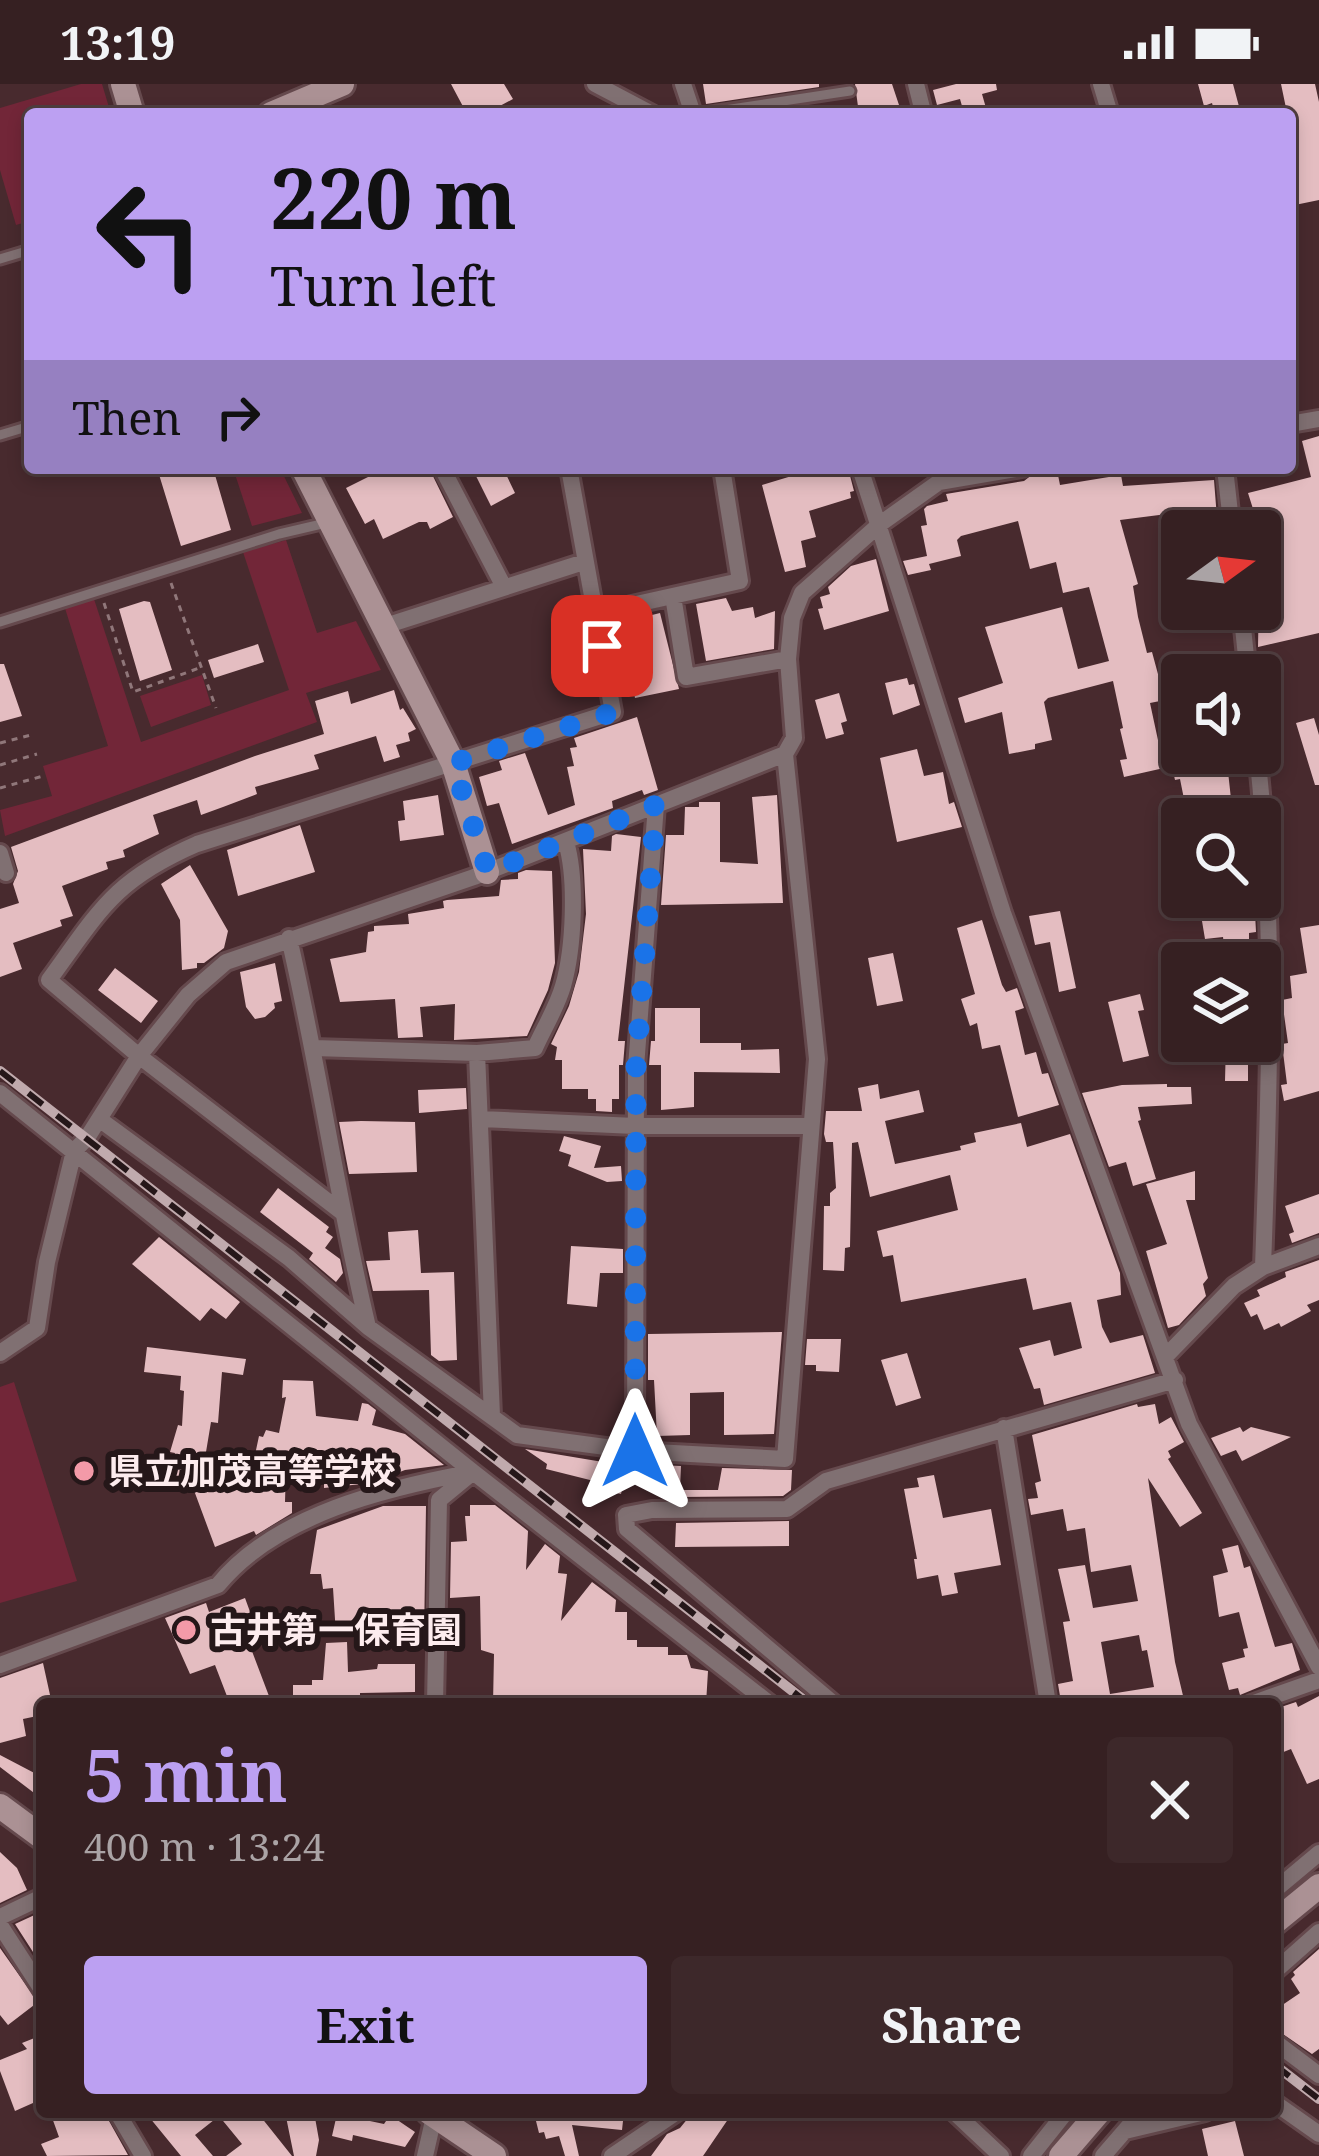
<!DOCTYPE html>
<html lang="en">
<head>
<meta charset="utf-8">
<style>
	:root { --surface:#362022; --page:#3d282a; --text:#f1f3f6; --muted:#aaa3a5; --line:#503e40; --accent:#bca0f2 }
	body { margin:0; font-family:"Noto Serif","Noto Sans JP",serif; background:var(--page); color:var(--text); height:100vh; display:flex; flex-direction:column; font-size:45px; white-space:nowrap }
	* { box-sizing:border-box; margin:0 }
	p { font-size:39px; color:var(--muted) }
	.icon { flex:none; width:66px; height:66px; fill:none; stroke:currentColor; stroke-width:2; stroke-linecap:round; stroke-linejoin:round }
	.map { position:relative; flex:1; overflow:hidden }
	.details { position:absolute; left:36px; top:1614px; width:1245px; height:420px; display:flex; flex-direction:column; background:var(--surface); border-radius:12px; box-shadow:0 6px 18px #0003,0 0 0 3px var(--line) }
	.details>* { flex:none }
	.guide { position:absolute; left:24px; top:24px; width:1272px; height:366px; border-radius:12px; box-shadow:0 6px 18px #0003,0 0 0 3px var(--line); background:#bca0f2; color:#111; overflow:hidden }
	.needle { width:78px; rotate:75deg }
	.fabs { position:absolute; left:1161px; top:426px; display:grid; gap:24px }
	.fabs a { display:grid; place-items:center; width:120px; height:120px; border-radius:12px; background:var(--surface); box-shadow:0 6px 18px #0003,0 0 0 3px var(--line); font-size:60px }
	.pin { position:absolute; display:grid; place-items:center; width:102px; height:102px; color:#fff; margin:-51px; border-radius:24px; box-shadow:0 6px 18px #0006 }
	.me { position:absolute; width:132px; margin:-66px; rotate:0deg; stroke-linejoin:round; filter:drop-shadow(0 0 9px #0008) }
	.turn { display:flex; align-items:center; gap:42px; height:252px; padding:0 48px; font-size:54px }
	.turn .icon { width:156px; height:156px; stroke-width:2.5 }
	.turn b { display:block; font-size:84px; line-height:102px }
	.then { display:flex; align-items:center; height:114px; padding:0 48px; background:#0003; gap:24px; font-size:45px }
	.round { display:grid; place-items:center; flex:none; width:126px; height:126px; border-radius:12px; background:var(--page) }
	.summary { display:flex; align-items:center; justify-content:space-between; height:204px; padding:0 48px }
	h1 { font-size:72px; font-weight:700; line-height:90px; color:var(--accent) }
	.cta { display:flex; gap:24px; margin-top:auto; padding:24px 48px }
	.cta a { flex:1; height:138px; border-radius:12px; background:var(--accent); color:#111; font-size:48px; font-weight:700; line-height:138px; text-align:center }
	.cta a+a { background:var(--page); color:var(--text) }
	.status { display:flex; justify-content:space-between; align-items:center; height:84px; padding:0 60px; background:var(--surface); direction:ltr }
	.status svg { height:33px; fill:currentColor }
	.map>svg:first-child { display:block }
</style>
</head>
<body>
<div class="status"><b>13:19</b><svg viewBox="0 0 49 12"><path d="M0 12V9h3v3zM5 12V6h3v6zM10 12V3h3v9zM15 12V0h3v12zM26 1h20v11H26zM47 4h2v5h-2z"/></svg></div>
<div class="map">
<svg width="1319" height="2072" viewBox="0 0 1319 2072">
	<rect width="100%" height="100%" fill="#482a2e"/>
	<path fill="#722638" d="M81 0H102L111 30H30V137L16 141 0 86V24Z
		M233 384H280L302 429 252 442Z
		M286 456 317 549 356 537 381 586 306 609 317 638 5 752 0 726 52 712 43 682 108 662 64 521 93 512 141 658 289 606 243 468Z
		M202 591 211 621 151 643 140 612Z
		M14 1298 77 1497 0 1519V1303Z"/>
	<path fill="#e4bdc1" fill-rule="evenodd" d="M451 0H504L513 15 485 30H467Z
		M703 0H819V3L706 20Z
		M855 0H892L902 30H859Z
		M956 0H996L997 6 982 10 986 24 964 29 960 15 937 21 933 6Z
		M1198 0H1233L1241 30H1215L1212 19 1204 22Z
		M1281 0H1315L1319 18V116L1290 122V23L1286 24Z
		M1319 352V549L1258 563 1260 447 1248 409 1311 393 1302 357Z
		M157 384H213L231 446 181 462Z
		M386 384H429L453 433 430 445 427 438H419L383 455 374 435 365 440 346 404Z
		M472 384H503L515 409 491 422Z
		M798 384H848L854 407 850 408 851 414 809 427 816 453 801 457 806 483 785 488 762 401 795 391Z
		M1057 386 1060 401 1121 391 1123 402 1214 396 1218 447H1168L1167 430 1120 436 1138 500 1133 502 1138 533 1147 569 1152 568 1165 616 1150 619 1164 684 1124 693 1120 676 1127 675 1120 645 1123 644 1113 597 1048 614 1044 618 1052 656 1035 660V665L1009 670 1002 628 965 639 958 614 1003 599 985 543 1062 523 1078 585 1109 577 1089 503 1063 509 1056 478 1030 485 1018 437 961 452 957 456 961 472 929 480 931 486 908 491 903 477 927 472 921 442 927 441 924 425 927 422 948 417 946 410 1024 397 1033 390Z
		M876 475 889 527 824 546 818 525 823 524 820 513 830 510 828 503 851 482Z
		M726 514 732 527 753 523 755 534 775 527 774 565 706 577 696 520Z
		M144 517 150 518 172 586 140 597 119 525Z
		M660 529 679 605 635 614 625 569 618 571 616 540Z
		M258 560 264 578 214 594 208 576Z
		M0 580H4L22 632 0 638Z
		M907 594 909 601 914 600 920 621 893 631 885 599Z
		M394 606 400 626 403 624 416 645 408 649 410 657 396 661 400 673 384 678 376 652 314 671 319 685 255 703 257 710 223 723 201 731 197 716 153 731 159 750 123 766 125 773 106 778 108 785 62 802 73 832 60 836 62 842 13 859 22 885 0 893V825L19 819 13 800 18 787 11 763 255 672 324 650 315 617 348 607 351 620Z
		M839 609 847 637 841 639 844 650 826 655 815 616Z
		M637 633 658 706 644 711 642 706 612 717 613 724 512 760 499 719 487 722 479 693 502 686 499 677 525 669 548 731 575 721 567 683 574 682 570 664 577 663 574 654Z
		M1314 634 1319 651V701H1315L1296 639Z
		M917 665 924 692 943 688 949 720 954 718 962 743 897 758 880 674Z
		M1169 669H1226L1231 715 1244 712 1249 735H1188L1180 695 1175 696Z
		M438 711 444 751 400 757 398 737 405 736 403 717Z
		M777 711 783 819 661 821 666 751H684L685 723H699V718H720V778L758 780 752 713Z
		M300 741 315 788 238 812 227 766Z
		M616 750 641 753 618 957H625L623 981H619V1015H612V1028L596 1027V1015H588V1005H562V976H555L557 963 551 960 569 922 579 888 586 830 583 765 611 767 612 752Z
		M190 781 228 847 224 864 204 879H197V884L182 886 180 836 161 800Z
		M526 786 552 787 555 879 548 906 527 952 454 956 455 920 420 923 423 953 398 954 395 915 340 918 330 875 366 868 368 848 374 847V842L409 840 408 830 444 824 443 817 447 816 499 812 501 796 518 795V789Z
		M1206 813H1246L1248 830 1255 829 1256 848 1249 849V875L1226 877 1223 853 1205 855 1199 819 1207 818Z
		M1060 827 1076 904 1059 908 1050 858 1035 861 1029 832Z
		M982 836 1002 901 1006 908 1017 904 1024 924 1015 927 1025 971 1036 968 1042 990 1048 989 1059 1021 1018 1033 1000 961 982 965 977 939 970 942 961 915 975 910 957 844Z
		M1319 841V1007L1284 1017 1281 1001 1287 1000 1282 960 1288 959 1282 916 1292 914 1290 892 1307 889 1300 844Z
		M893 869 903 917 877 922 868 874Z
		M275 879 282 917 274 919 275 924 265 933 255 935 246 923 240 888Z
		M115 884 158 917 141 939 98 906Z
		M1140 910 1144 926 1138 927 1149 972 1123 978 1108 918Z
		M655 924H700V959H741V966L779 965 780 989 694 988V1023L661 1026V981H649L651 957H655Z
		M1226 957H1248V997H1225Z
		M878 1000 880 1015 919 1006 924 1028 885 1037 895 1080 961 1066 960 1062 976 1058 974 1049 1021 1039 1027 1063 1070 1050 1120 1189 1121 1211 1097 1216 1102 1243 1110 1259 1143 1251 1155 1289 1044 1321 1040 1304 1034 1305 1019 1264 1050 1256 1054 1272 1082 1264 1071 1218 1033 1226 1026 1194 901 1218 893 1171 883 1173 877 1147 958 1126 950 1091 870 1113 858 1058 852 1059 850 1163 845 1164 844 1187 823 1186 824 1122H830V1109L836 1104 833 1058H826L824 1050 826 1027H862L858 1004Z
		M1167 1000V1003H1191L1192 1020 1138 1023 1141 1036 1138 1037 1156 1095 1133 1102 1126 1078 1109 1083 1082 1009 1122 1001Z
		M466 1004 467 1025 419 1029 418 1006Z
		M361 1037 415 1038 417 1088 349 1090 339 1038Z
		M564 1052 601 1062 594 1084 621 1082 622 1097 607 1098 568 1082 571 1071 559 1067Z
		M1195 1087V1116H1186L1208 1194 1203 1200 1206 1212 1179 1241 1168 1244 1146 1167 1167 1160 1146 1100Z
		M278 1104 329 1143 326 1148 333 1153 325 1164 340 1175 343 1189 336 1198 309 1175 313 1169 260 1128Z
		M1319 1110V1149L1292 1159 1289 1150 1294 1148 1285 1122Z
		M418 1146 421 1189 454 1188 457 1276 439 1277 431 1271 429 1206 373 1207 366 1177 390 1176 388 1148Z
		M159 1153 240 1218 226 1235 211 1224 200 1237 132 1180Z
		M571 1162 623 1165V1189H600L597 1223 567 1220Z
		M1319 1176V1216L1307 1221 1311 1227 1281 1243 1279 1239 1264 1246 1257 1230 1251 1233 1244 1219 1260 1212 1257 1206 1286 1193 1285 1188Z
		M782 1248 774 1350 724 1351V1308L690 1309V1351L657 1352 654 1296H648V1250Z
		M807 1255H841L839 1288 816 1287V1281H805Z
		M147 1263 246 1275 243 1291 222 1288 218 1339 211 1338 203 1386 252 1385 259 1352 263 1353 266 1346 279 1349 286 1313 282 1314 283 1296 313 1297 316 1332 358 1337 362 1319 368 1320 376 1326 372 1341 405 1350 444 1381 405 1386 371 1399 324 1404V1388L290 1381 286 1383 285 1418H292V1429L256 1451 254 1447 215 1463 192 1401 159 1392V1388H174L171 1385 175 1369 170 1368 178 1341 182 1342 184 1307 180 1306 181 1292 144 1288Z
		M907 1269 921 1314 896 1322 881 1276Z
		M1137 1320 1138 1323 1155 1320 1159 1340 1171 1333 1184 1358 1168 1367 1171 1373 1168 1375 1202 1429 1180 1443 1148 1394 1175 1578 1185 1620H1085L1084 1614 1061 1618 1058 1600 1073 1597 1063 1538 1070 1537 1058 1485 1085 1481 1093 1524 1138 1517 1131 1481 1091 1488 1085 1444 1067 1447 1063 1425 1031 1431 1028 1415 1038 1414 1035 1399 1041 1397 1032 1351ZM1139 1551 1142 1567 1147 1566 1154 1603 1110 1610 1101 1558Z
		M1240 1343 1243 1348 1251 1343 1291 1353 1242 1377 1236 1366 1221 1372 1211 1354Z
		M525 1365 627 1382 621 1410 596 1405 598 1398 546 1385 547 1380Z
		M658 1381 681 1382 680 1406H718L722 1384 792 1386 791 1406 783 1412 677 1413V1408L655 1407Z
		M934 1391 943 1434 991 1425 1001 1481 954 1489 958 1509 942 1512 938 1491 917 1495 914 1475H917L904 1405 919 1403 917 1394Z
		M470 1421H495L528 1447 526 1486 545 1460 560 1472 558 1489 567 1490 561 1537 592 1498 616 1516 615 1528H627V1556H637V1563H668V1571H687L691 1584 708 1587 706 1620H493L494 1570 481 1566 480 1512 450 1514 451 1458 467 1457 465 1432H470Z
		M383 1422H426L424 1555 411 1556 407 1542 336 1551 333 1504 323 1505 321 1490H310L317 1446Z
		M789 1437V1462L675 1463 676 1439Z
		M1238 1461 1244 1484 1250 1482 1275 1563 1292 1559 1300 1586 1240 1611 1238 1604 1229 1606 1222 1579 1245 1573 1243 1565 1248 1564 1239 1528 1219 1533 1213 1492 1228 1488 1222 1465Z
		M245 1514 261 1558 250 1562 272 1620H230L215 1581 190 1590 165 1534 206 1519 209 1528Z
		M347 1558 348 1588 377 1585 378 1580H415V1608L360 1609V1620H293V1601H312V1596H323L326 1559Z
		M43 1579 52 1620H42V1631L23 1635 26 1652 0 1659V1594Z
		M1319 1612V1695L1307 1700 1291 1665 1281 1669 1275 1654 1280 1652 1275 1625 1296 1618 1298 1623Z
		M0 1671 42 1693V1715L0 1683Z
		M0 1768 17 1784 27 1806 0 1819Z
		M41 1828 42 1830V1882L15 1840Z
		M0 1864 38 1918 8 1941 0 1931Z
		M1319 1865V1965L1312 1970 1277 1946 1275 1926 1300 1909 1291 1895 1295 1891 1293 1888Z
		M42 1951V2015L15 2027 0 1987V1976L27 1965 22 1959Z
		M50 2028H104L128 2071 47 2072 41 2060 59 2053Z
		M145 2028H257L292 2072H226L242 2060 219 2032 195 2051 213 2072H181Z
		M285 2028H314L319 2056 316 2072H294Z
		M541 2028H624L622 2046 572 2041 579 2072H565L559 2052 546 2055 544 2048 539 2049 535 2033Z
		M693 2028H733L703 2072H651L667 2050 680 2044Z
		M337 2030 384 2040 390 2031 415 2048 405 2063 353 2051 352 2057 332 2052Z
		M1235 2037 1244 2072H1208L1202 2045Z"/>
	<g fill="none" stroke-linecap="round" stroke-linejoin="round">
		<defs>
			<path id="lane" d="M698 30 850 7
				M0 175 30 166
				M0 351 30 342
				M0 538 279 450 326 439"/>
			<path id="street" d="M595 0 652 30
				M683 0 693 30
				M916 0 922 24
				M1101 0 1110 30
				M1290 340 1319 335
				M442 384 504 503
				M860 384 1003 829 1189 1340 1319 1583
				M1225 384 1232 447
				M673 512 686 593 788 575
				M1241 525 1248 591
				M596 529 740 497 722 384
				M385 542 584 478
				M1257 669C1276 839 1269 1012 1263 1183
				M0 769 6 789
				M289 854C319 983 337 1114 368 1243L517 1351 635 1367 785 1375 817 975 785 670 794 654 788 575 792 534 802 509 880 440 939 398 1022 384
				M314 964 477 969 535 964C544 944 557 923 563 902 574 864 577 795 566 758
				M477 969 492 1332
				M0 1009 473 1388 770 1620
				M99 1035 289 1174 368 1243
				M481 1035 635 1042H811
				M343 1129 139 972 49 896C100 826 114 796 197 760L613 628 569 384
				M0 1269 37 1244 47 1178 74 1067 87 1054 139 972 188 911 226 878 474 793 785 670
				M1166 1272 1234 1202 1263 1183 1319 1162
				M1004 1344 1048 1620
				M635 1367 636 983 656 721
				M0 1581 218 1501C276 1430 387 1404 473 1388
				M435 1620 439 1416 467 1393
				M834 1620 627 1445 626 1431 652 1426 787 1425 826 1397 1175 1296
				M1251 1620 1319 1596
				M1275 1806 1319 1769
				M0 1833 42 1813
				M0 1841 42 1906
				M1275 1887 1319 1848
				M1275 1958 1319 1991
				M1275 2019 1319 2050
				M117 2028 143 2072
				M954 2028 1001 2072
				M1125 2047 1205 2028
				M425 2072 435 2028
				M612 2072 677 2028
				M1031 2072 1066 2028
				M1103 2072 1141 2028"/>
			<path id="secondary" d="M123 0 132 30
				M271 30 342 0
				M303 384 453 679 487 788
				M0 1722 42 1753
				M1275 1838 1319 1802
				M429 2028 494 2072
				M1061 2072 1099 2028"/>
		</defs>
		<use href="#lane" stroke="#65494d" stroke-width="15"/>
		<use href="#street" stroke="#65494d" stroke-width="22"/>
		<use href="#secondary" stroke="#65494d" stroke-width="30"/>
		<path stroke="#90777a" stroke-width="3" stroke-dasharray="6 6" stroke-linecap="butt" d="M171 499 216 624
			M104 519 133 608 202 583
			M0 659 31 651
			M0 681 37 670
			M0 704 43 692"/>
		<use href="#lane" stroke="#807072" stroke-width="9"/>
		<use href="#street" stroke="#807072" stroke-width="16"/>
		<use href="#secondary" stroke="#ab9194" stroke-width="24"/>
		<defs>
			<path id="rail" d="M0 987 809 1620
				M1275 1981 1319 2015"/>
		</defs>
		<use href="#rail" stroke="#c0aaad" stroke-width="10"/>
		<use href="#rail" stroke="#251719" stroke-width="6" stroke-dasharray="18" stroke-linecap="butt"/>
	</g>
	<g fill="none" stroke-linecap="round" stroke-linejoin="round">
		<path stroke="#1a73e8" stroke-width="21" stroke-dasharray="0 37.8" d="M602 562 614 628 453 679 488 788 656 721 636 983 635 1367"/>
	</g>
	<g fill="#f39aa8" stroke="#251719" stroke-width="4.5">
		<circle cx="84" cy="1387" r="12"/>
		<circle cx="186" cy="1546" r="12"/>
	</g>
	<g text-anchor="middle" stroke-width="12" stroke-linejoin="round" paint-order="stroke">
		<g font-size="36" font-weight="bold" fill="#fdecee" stroke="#251719" text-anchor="start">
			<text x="108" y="1400">県立加茂高等学校</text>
			<text x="210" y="1559">古井第一保育園</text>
		</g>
	</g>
</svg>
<div class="fabs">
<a><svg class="needle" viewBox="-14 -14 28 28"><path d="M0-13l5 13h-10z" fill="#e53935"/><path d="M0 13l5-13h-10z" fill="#aaa3a5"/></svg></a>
<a><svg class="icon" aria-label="sound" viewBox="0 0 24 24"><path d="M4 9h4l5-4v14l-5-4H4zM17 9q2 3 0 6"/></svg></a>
<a><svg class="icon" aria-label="search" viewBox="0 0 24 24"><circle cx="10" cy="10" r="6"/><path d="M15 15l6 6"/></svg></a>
<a><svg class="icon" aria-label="layers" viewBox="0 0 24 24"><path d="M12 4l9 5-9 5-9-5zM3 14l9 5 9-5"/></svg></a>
</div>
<div class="pin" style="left:602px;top:562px;background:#d93025"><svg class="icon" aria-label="arrive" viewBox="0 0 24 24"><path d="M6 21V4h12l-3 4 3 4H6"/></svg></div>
<svg class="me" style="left:635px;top:1367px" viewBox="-20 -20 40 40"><path d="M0-17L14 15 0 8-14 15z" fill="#1a73e8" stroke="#fff" stroke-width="4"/></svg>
<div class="guide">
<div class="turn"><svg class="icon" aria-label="left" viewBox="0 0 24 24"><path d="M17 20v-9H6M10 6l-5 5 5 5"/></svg><div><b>220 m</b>Turn left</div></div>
<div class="then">Then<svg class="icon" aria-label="right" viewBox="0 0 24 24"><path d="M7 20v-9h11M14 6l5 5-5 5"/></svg></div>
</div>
<section class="details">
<div class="summary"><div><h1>5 min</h1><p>400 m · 13:24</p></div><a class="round"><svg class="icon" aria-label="close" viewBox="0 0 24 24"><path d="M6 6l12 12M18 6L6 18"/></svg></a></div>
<div class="cta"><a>Exit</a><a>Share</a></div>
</section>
</div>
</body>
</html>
